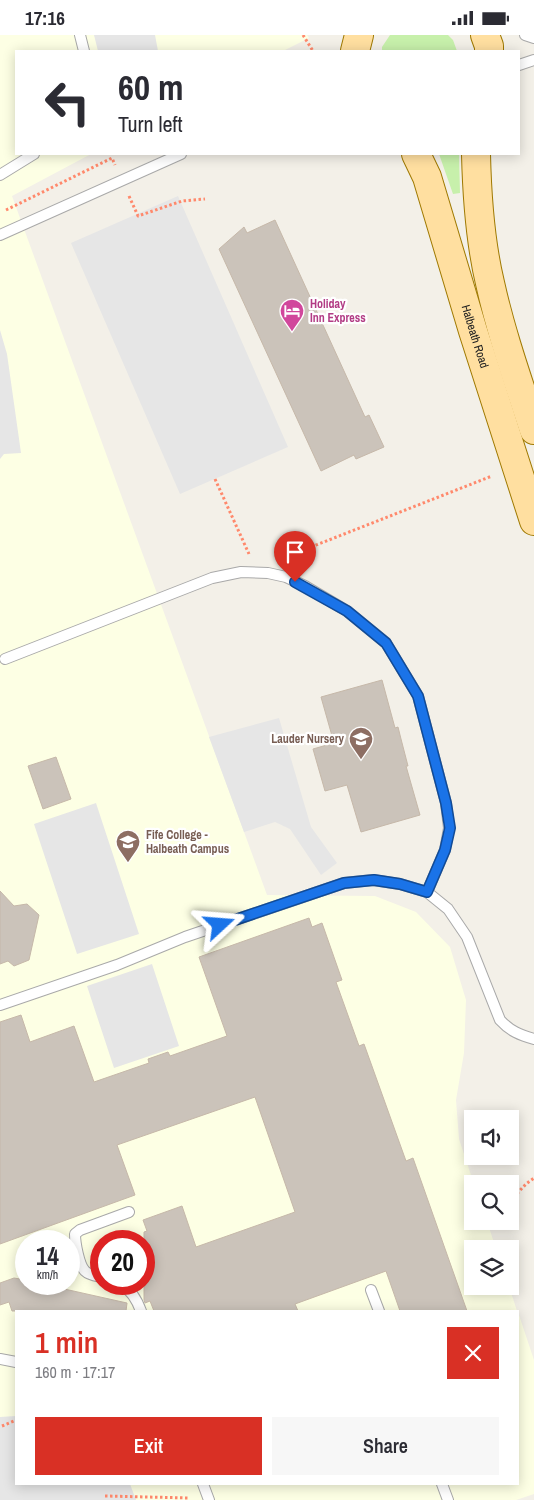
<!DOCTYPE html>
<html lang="en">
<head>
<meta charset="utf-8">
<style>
	:root { --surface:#fff; --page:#f7f7f7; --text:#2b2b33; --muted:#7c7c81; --accent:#d93025 }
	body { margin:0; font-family:"Archivo Narrow",sans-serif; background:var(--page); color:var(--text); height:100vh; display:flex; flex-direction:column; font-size:19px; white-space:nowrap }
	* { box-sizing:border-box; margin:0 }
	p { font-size:16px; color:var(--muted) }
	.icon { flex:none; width:28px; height:28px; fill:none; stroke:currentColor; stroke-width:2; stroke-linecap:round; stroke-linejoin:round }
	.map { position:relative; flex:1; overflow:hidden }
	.panel { position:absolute; left:15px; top:1275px; width:504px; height:175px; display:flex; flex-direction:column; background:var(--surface); border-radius:0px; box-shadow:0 2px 12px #0003 }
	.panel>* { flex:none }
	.guide { position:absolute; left:15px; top:15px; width:505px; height:105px; border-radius:0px; box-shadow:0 2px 12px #0003; background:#fff; color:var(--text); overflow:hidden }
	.tools { position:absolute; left:464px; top:1075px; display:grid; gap:10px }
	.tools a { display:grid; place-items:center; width:55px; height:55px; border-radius:0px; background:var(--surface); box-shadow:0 2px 12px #0003; font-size:25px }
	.speed { position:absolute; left:15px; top:1195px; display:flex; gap:10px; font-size:25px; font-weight:700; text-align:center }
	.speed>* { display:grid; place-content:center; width:65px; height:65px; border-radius:50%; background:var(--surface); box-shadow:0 2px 12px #0003; line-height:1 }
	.speed small { font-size:12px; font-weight:400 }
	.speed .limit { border:8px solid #d22; background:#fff; color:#111 }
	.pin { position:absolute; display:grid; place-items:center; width:42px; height:42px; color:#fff; margin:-51px -21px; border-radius:50% 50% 50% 0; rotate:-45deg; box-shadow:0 0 5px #0007 }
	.pin .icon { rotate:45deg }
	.me { position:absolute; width:55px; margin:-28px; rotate:71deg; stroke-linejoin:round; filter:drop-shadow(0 0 4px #0008) }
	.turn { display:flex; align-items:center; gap:18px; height:105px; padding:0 20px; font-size:22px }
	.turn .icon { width:65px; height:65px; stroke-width:2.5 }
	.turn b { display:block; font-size:35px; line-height:42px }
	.round { display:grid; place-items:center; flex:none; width:52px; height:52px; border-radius:0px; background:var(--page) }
	.headline { display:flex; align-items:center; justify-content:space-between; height:85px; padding:0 20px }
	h1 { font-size:30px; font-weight:600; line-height:38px; color:var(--accent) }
	.button { display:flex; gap:10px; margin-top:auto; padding:10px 20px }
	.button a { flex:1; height:58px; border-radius:0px; background:var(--accent); color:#fff; font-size:20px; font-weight:600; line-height:58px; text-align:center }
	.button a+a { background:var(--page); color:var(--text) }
	.status { display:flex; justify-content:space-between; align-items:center; height:35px; padding:0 25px; background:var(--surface); direction:ltr }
	.status svg { height:14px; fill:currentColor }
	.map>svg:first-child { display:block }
</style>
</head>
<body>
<div class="status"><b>17:16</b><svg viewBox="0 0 49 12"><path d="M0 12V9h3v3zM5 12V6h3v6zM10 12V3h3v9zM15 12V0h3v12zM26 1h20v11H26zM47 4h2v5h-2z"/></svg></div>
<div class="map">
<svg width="534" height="1465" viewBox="0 0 534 1465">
	<rect width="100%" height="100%" fill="#f3f0e8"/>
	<path fill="#fdffe4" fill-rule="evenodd" d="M0 0H307L309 3 283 16H16V119H91L12 161 267 860 375 861 416 877 450 912 466 965 464 1018 456 1065 459 1104 474 1149H472V1186H487L496 1214H472V1251H509L517 1276H16V1449H518V1277L534 1325V1459L516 1465H0ZM26 1206H69V1249H26ZM101 1206H144V1249H101Z"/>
	<path fill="#c7f0ab" d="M390 0H448L453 5 457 16H382V12Z
		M439 119H459L460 158 453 159Z"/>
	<path fill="#e6e6e6" d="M94 0H155L158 16H98Z
		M178 161 288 412 180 459 71 208Z
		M0 295 7 319 21 418 4 419 0 424Z
		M279 683 311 792 337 828 321 840 290 794 275 787 244 797 209 702Z
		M96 768 139 899 77 919 34 789Z
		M152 929 179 1011 114 1033 87 951Z
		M16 1381V1449H130L136 1465H0V1382Z"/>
	<path fill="#cbc3ba" stroke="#c6b8a9" d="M275 185 365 382 369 380 384 412 356 424 354 420 321 436 219 214 244 192 247 198Z
		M382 645 395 693 398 692 401 704 408 731H406L420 780 361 797 347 750 325 756 313 714 334 708 321 662Z
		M56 722 71 764 43 774 28 731Z
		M0 856 14 871 27 869 39 880 29 925 14 931 8 926 0 929Z
		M309 883 312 892 322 888 342 945 336 947 359 1011 364 1009 406 1126 413 1123 467 1276H400L386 1236 295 1269 298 1276H154L150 1266 145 1268 144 1265V1197L147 1196 143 1185 182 1171 196 1212 295 1177 255 1062 117 1110 135 1160 0 1209V987L21 980 30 1007 74 991 94 1047 149 1028 148 1024 168 1017 170 1021 227 1001 199 922Z
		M14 1243 26 1245V1249H42L127 1268 126 1276H12L9 1267 0 1270V1248Z"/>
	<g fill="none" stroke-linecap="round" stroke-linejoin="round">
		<defs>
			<path id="service" d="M80 0 84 16
				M525 0 534 3
				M519 30 534 25
				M0 140 34 119
				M0 200 181 119
				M5 624 212 543 241 537 268 538 286 542 305 551 347 576 386 608 418 661 446 768 449 793 445 815 427 857
				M0 970 117 930 185 902 344 848 373 845 400 849 427 857 448 874 467 902 500 985C510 996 520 1000 534 1004
				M101 1242C96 1241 89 1240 85 1236 79 1230 75 1208 75 1199L80 1195 129 1177
				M121 1249C131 1255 137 1265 141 1276
				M371 1255 379 1276
				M0 1324 16 1327
				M203 1449 209 1465
				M442 1449 448 1465"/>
			<g id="primary">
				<path d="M485 0 489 11V16"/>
				<path d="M355 16 359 0"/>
				<path id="s1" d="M416 119 427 142 473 296 534 486"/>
				<path d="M476 119C477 162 480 206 490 248 501 298 518 346 534 395"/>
			</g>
		</defs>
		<use href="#service" stroke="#a9a9a9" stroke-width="12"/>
		<use href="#primary" stroke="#9f7900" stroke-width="30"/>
		<path stroke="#ff896c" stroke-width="3" stroke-dasharray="2.5 2.5" stroke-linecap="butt" d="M303 0 313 16
			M129 161 138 181 182 166 205 164
			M6 175 112 123 115 130
			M215 444 249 519
			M283 523 492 441
			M510 1166 526 1149 534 1143
			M2 1391 16 1385
			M105 1461 189 1463"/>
		<use href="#service" stroke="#fff" stroke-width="10"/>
		<use href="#primary" stroke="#ffdfa0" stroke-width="28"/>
	</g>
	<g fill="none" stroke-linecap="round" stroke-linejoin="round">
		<defs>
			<path id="route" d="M220 890 344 848 374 845 400 849 427 857 445 815 450 793 446 768 418 661 386 608 347 576 295 547"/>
		</defs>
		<use href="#route" stroke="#114b97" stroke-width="12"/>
		<use href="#route" stroke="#1a73e8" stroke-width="9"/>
	</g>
	<defs>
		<symbol id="hotel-pin" viewBox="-11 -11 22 30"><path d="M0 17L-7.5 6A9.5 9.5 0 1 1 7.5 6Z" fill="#d1479c" stroke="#fff"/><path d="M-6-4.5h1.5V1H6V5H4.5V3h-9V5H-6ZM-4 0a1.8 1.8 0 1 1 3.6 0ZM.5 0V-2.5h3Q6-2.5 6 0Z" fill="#fff"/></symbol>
		<symbol id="school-pin" viewBox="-11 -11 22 30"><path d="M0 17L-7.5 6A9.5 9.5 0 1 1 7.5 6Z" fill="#8d6e63" stroke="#fff"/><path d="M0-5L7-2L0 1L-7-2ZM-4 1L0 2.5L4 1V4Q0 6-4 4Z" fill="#fff"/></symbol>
		<symbol id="university-pin" viewBox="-11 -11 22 30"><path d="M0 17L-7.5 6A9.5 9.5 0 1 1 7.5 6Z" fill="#8d6e63" stroke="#fff"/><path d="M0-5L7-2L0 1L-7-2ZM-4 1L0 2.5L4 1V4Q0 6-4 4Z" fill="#fff"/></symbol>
	</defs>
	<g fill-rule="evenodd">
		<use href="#hotel-pin" x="278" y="262" width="28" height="38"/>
		<use href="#school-pin" x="347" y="690" width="28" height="38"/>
		<use href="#university-pin" x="114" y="793" width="28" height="38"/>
	</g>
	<g text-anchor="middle" stroke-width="4.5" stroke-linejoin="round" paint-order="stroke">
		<g font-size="12" font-weight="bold" fill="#b23c85" stroke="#fff" text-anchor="start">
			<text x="310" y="273">Holiday<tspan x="310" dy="14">Inn Express</tspan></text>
		</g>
		<g font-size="12" fill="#222" stroke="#fff">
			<text dy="4" stroke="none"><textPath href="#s1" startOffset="192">Halbeath Road</textPath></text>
		</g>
		<g font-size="12" font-weight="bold" fill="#785e54" stroke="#fff" text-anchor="end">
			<text x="344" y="708">Lauder Nursery</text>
			<text x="146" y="804" text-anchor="start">Fife College -<tspan x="146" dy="14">Halbeath Campus</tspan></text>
		</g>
	</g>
</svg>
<div class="tools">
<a><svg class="icon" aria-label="sound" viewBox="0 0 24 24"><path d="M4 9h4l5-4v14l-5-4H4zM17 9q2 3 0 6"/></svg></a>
<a><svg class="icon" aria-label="search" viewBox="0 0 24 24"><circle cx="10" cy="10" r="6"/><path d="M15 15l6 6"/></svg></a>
<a><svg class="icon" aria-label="layers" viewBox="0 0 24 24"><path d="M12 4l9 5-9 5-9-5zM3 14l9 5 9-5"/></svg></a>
</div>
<div class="speed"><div>14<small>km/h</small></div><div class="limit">20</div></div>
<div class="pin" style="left:295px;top:547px;background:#d93025"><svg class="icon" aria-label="arrive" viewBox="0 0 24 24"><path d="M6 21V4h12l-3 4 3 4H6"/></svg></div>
<svg class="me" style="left:220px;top:890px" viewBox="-20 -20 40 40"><path d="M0-17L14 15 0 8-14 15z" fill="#1a73e8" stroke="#fff" stroke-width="4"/></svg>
<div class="guide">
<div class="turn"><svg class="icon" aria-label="left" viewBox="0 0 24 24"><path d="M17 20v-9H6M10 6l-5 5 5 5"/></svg><div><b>60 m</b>Turn left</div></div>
</div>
<section class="panel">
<div class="headline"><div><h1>1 min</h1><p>160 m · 17:17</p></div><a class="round" style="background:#d93025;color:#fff"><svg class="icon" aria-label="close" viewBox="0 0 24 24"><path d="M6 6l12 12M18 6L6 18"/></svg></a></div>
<div class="button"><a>Exit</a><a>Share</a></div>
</section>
</div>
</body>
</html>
